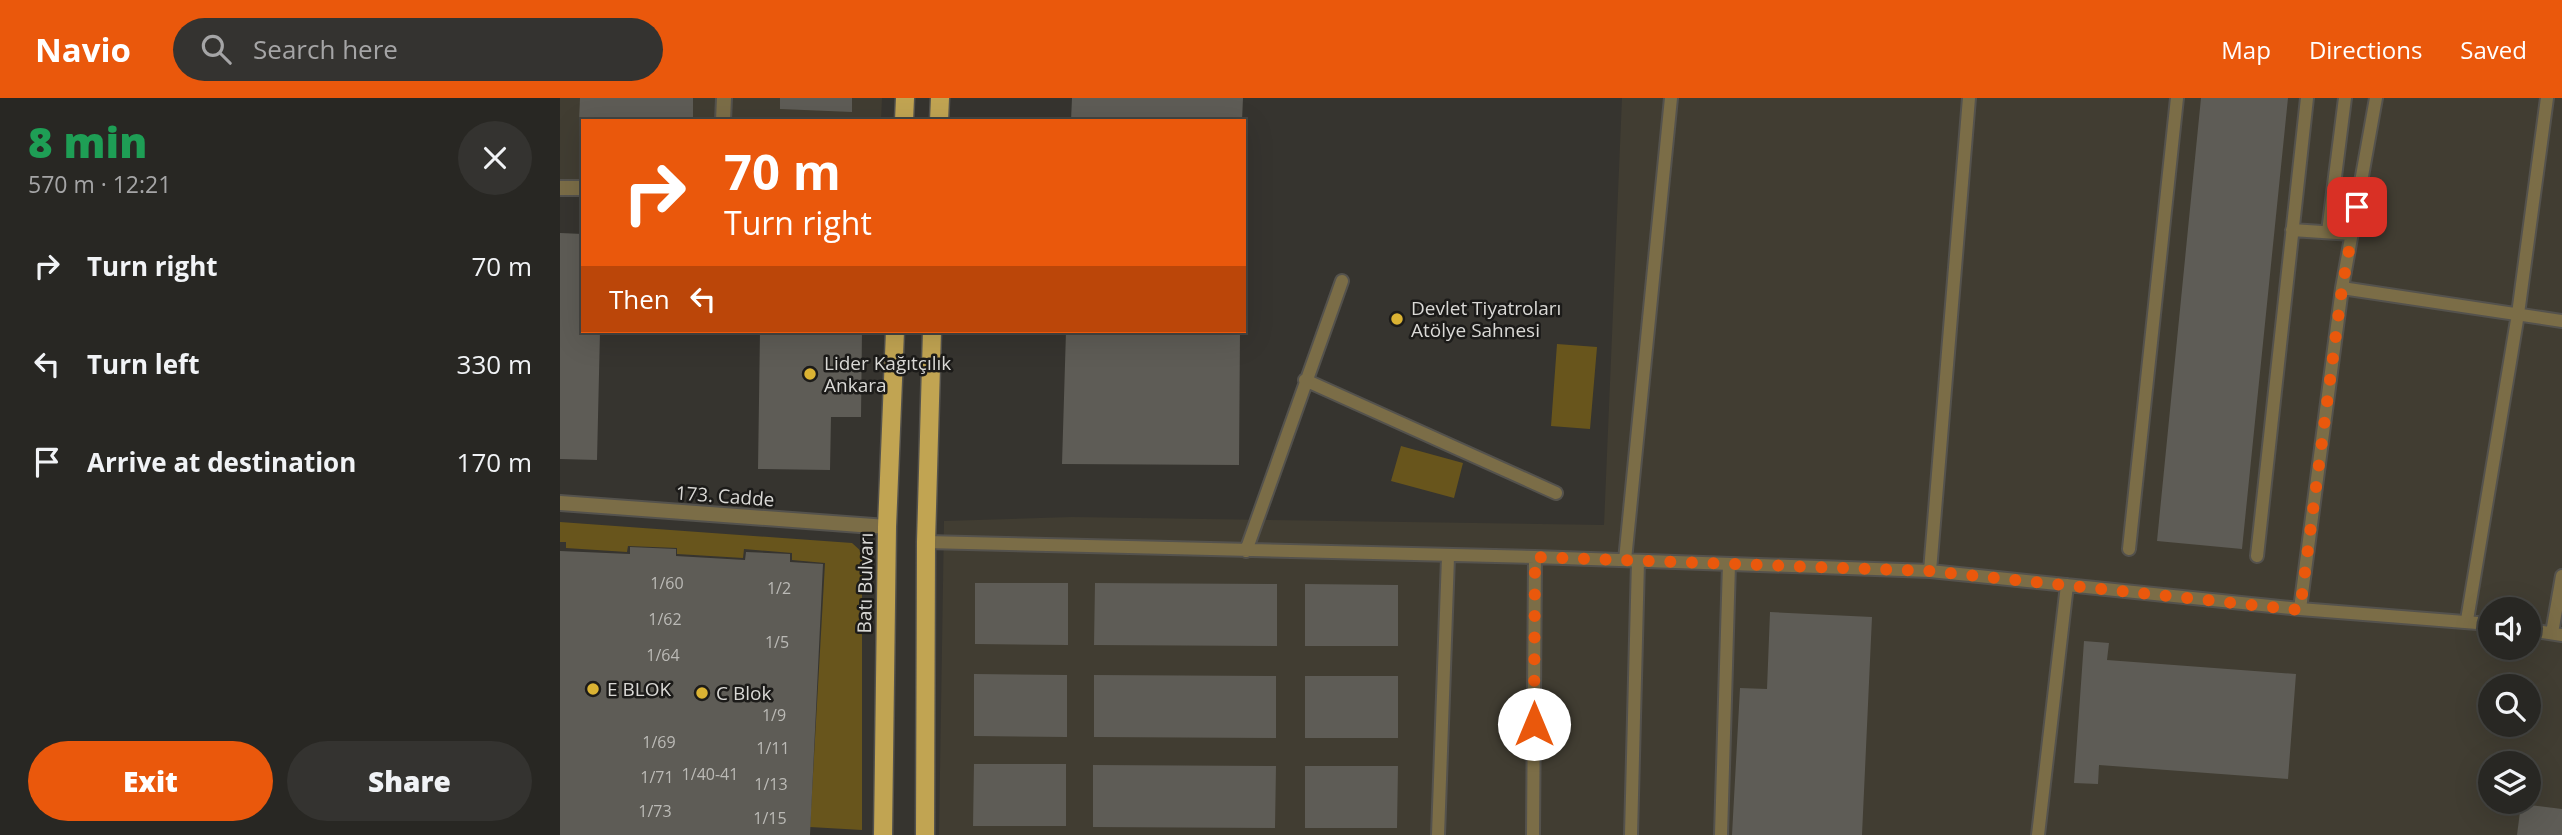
<!DOCTYPE html>
<html lang="en">
<head>
<meta charset="utf-8">
<style>
	:root { --surface:#282723; --page:#343330; --text:#f1f3f6; --muted:#a5a5a6; --line:#444441; --accent:#ea580c }
	body { margin:0; font-family:"Open Sans",sans-serif; background:var(--page); color:var(--text); height:100vh; display:flex; flex-direction:column; font-size:26px; white-space:nowrap }
	* { box-sizing:border-box; margin:0 }
	p { font-size:23px; color:var(--muted) }
	.icon { flex:none; width:38px; height:38px; fill:none; stroke:currentColor; stroke-width:2; stroke-linecap:round; stroke-linejoin:round }
	.map { position:relative; flex:1; overflow:hidden }
	.sheet { display:flex; flex-direction:column; background:var(--surface); width:560px }
	.sheet>* { flex:none }
	.top-card { position:absolute; left:21px; top:21px; width:665px; height:214px; border-radius:0px; box-shadow:0 7px 28px #0002,0 0 0 2px var(--line); background:#ea580c; color:#fff; overflow:hidden }
	.buttons { position:absolute; left:1918px; top:499px; display:grid; gap:14px }
	.buttons a { display:grid; place-items:center; width:63px; height:63px; border-radius:50%; background:var(--surface); box-shadow:0 7px 28px #0002,0 0 0 2px var(--line); font-size:35px }
	.pin { position:absolute; display:grid; place-items:center; width:60px; height:60px; color:#fff; margin:-30px; border-radius:14px; box-shadow:0 4px 10px #0006 }
	.me { position:absolute; width:77px; margin:-38px; rotate:0deg; stroke-linejoin:round; filter:drop-shadow(0 0 5px #0008) }
	.turn { display:flex; align-items:center; gap:24px; height:147px; padding:0 28px; font-size:32px }
	.turn .icon { width:91px; height:91px; stroke-width:2.5 }
	.turn b { display:block; font-size:49px; line-height:60px }
	.then { display:flex; align-items:center; height:66px; padding:0 28px; background:#0003; gap:14px; font-size:26px }
	.round { display:grid; place-items:center; flex:none; width:74px; height:74px; border-radius:37px; background:var(--page) }
	.headline { display:flex; align-items:center; justify-content:space-between; height:119px; padding:0 28px }
	h1 { font-size:42px; font-weight:800; line-height:52px; color:#1e9e55 }
	.primary-button { display:flex; gap:14px; margin-top:auto; padding:14px 28px }
	.primary-button a { flex:1; height:80px; border-radius:42px; background:var(--accent); color:#fff; font-size:28px; font-weight:800; line-height:80px; text-align:center }
	.primary-button a+a { background:var(--page); color:var(--text) }
	ul { padding:0; list-style:none }
	li { display:flex; align-items:center; gap:21px; height:98px; padding:0 28px }
	li div { flex:1 }
	li b { display:block; font-size:26px }
	li em { font-style:normal }
	header { display:flex; align-items:center; gap:42px; box-sizing:border-box; height:98px; padding:0 35px; background:var(--accent); color:#fff }
	header strong { font-size:33px }
	nav { display:flex; gap:38px; margin-inline-start:auto; font-size:24px }
	.search { width:490px; height:63px; background:var(--page); display:flex; align-items:center; gap:18px; box-sizing:border-box; padding:0 24px; border-radius:38px; color:var(--muted); font-size:26px }
	main { display:flex; flex:1; min-height:0 }
	.map>svg:first-child { display:block }
</style>
</head>
<body>
<header>
<strong>Navio</strong>
<div class="search"><svg class="icon" aria-label="search" viewBox="0 0 24 24"><circle cx="10" cy="10" r="6"/><path d="M15 15l6 6"/></svg>Search here</div>
<nav><a>Map</a><a>Directions</a><a>Saved</a></nav>
</header>
<main>
<section class="sheet">
<div class="headline"><div><h1>8 min</h1><p>570 m · 12:21</p></div><a class="round"><svg class="icon" aria-label="close" viewBox="0 0 24 24"><path d="M6 6l12 12M18 6L6 18"/></svg></a></div>
<ul>
<li><svg class="icon" aria-label="right" viewBox="0 0 24 24"><path d="M7 20v-9h11M14 6l5 5-5 5"/></svg><div><b>Turn right</b></div><em>70 m</em></li>
<li><svg class="icon" aria-label="left" viewBox="0 0 24 24"><path d="M17 20v-9H6M10 6l-5 5 5 5"/></svg><div><b>Turn left</b></div><em>330 m</em></li>
<li><svg class="icon" aria-label="arrive" viewBox="0 0 24 24"><path d="M6 21V4h12l-3 4 3 4H6"/></svg><div><b>Arrive at destination</b></div><em>170 m</em></li>
</ul>
<div class="primary-button"><a>Exit</a><a>Share</a></div>
</section>
<div class="map">
<svg width="2002" height="737" viewBox="0 0 2002 737">
	<rect width="100%" height="100%" fill="#36342f"/>
	<path fill="#413d32" fill-rule="evenodd" d="M0 0H322L321 23H23V89L0 88Z
		M1062 0H2002V737H379L384 423 512 419 1044 427ZM1930 511H1969V550H1930ZM1930 588H1969V626H1930ZM1930 665H1969V704H1930Z"/>
	<path fill="#68551c" d="M997 246 1037 249 1030 331 991 328Z
		M841 348 903 365 894 400 831 383Z
		M0 424 292 445 302 454V732L250 729 265 465 232 462V455L184 451 183 460 117 456V450L68 448 67 454 6 450V444H0Z"/>
	<path fill="#5e5c56" d="M20 0H133V23H19Z
		M220 0H292V14L220 11Z
		M512 0H683L682 23H511Z
		M1641 0H1728L1682 451 1597 443Z
		M0 135 23 136V233H40L37 362 0 361Z
		M200 233H302L301 319H271L270 372 198 371Z
		M506 233H680L679 367 502 366Z
		M70 449 116 451V458L185 462 186 454 230 456V464L263 466 250 737H0V453L70 456Z
		M415 485H508V547L415 546Z
		M535 485 717 486V548L534 547Z
		M745 486 838 487V548H745Z
		M1210 514 1312 519 1302 737H1172L1180 590 1207 591Z
		M1524 543 1549 545 1547 562 1736 576 1728 681 1539 667 1538 686 1514 685Z
		M414 576 507 577V639L414 638Z
		M534 577 716 578V640L534 639Z
		M745 578H838V640H745Z
		M414 666H506V728H413Z
		M533 667 716 668 715 730 533 729Z
		M745 668H838L837 730H745Z
		M1961 706 2002 711V737H1957Z"/>
	<g fill="none" stroke-linecap="round" stroke-linejoin="round">
		<defs>
			<path id="minor" d="M1732 132 1792 136
				M1768 134 1785 0
				M1782 190 2002 223
				M745 282 996 395
				M366 444 975 459 1370 473 1740 511 1930 526
				M1569 451 1617 0
				M686 453 782 183
				M1697 458 1747 0
				M1065 462 1111 0
				M1370 473 1409 0
				M1740 511 1782 190 1816 0
				M1907 522 1958 216 1987 0
				M1969 532 2002 537
				M1992 535 2002 478
				M878 737 888 459
				M973 737 975 459
				M1071 737 1078 463
				M1161 737 1169 466
				M1478 737 1507 487"/>
			<path id="tertiary" d="M163 23 164 0
				M0 90H23
				M0 405 327 429"/>
			<path id="primary" d="M344 23 345 0
				M379 23 380 0
				M323 737 327 429 335 233
				M365 737 366 444 372 233"/>
		</defs>
		<use href="#minor" stroke="#54524d" stroke-width="16"/>
		<use href="#tertiary" stroke="#54524d" stroke-width="18"/>
		<use href="#primary" stroke="#54524d" stroke-width="21"/>
		<use href="#minor" stroke="#7b6d47" stroke-width="12"/>
		<use href="#tertiary" stroke="#7b6d47" stroke-width="14"/>
		<use href="#primary" stroke="#c1a452" stroke-width="18"/>
	</g>
	<g fill="none" stroke-linecap="round" stroke-linejoin="round">
		<path stroke="#ea580c" stroke-width="12" stroke-dasharray="0 21.6" d="M974 626 975 459 1370 473 1740 512 1782 190 1797 109"/>
	</g>
	<g fill="#dbb333" stroke="#1c1b19" stroke-width="2.5">
		<circle cx="837" cy="221" r="7"/>
		<circle cx="250" cy="276" r="7"/>
		<circle cx="33" cy="591" r="7"/>
		<circle cx="142" cy="595" r="7"/>
	</g>
	<g text-anchor="middle" stroke-width="5" stroke-linejoin="round" paint-order="stroke">
		<g font-size="16" fill="#bbbab6">
			<text x="107" y="491">1/60</text>
			<text x="219" y="496">1/2</text>
			<text x="105" y="527">1/62</text>
			<text x="217" y="550">1/5</text>
			<text x="103" y="563">1/64</text>
			<text x="214" y="623">1/9</text>
			<text x="99" y="650">1/69</text>
			<text x="213" y="656">1/11</text>
			<text x="150" y="682">1/40-41</text>
			<text x="97" y="685">1/71</text>
			<text x="211" y="692">1/13</text>
			<text x="95" y="719">1/73</text>
			<text x="210" y="726">1/15</text>
		</g>
		<g font-size="19" fill="#dad9d6" stroke="#1c1b19" text-anchor="start">
			<text x="851" y="217">Devlet Tiyatroları<tspan x="851" dy="22">Atölye Sahnesi</tspan></text>
			<text x="264" y="272">Lider Kağıtçılık<tspan x="264" dy="22">Ankara</tspan></text>
			<text x="47" y="598">E BLOK</text>
			<text x="156" y="602">C Blok</text>
		</g>
		<g font-size="19" fill="#dad9d6" stroke="#1c1b19">
			<text transform="translate(165 398) rotate(4)" y="7">173. Cadde</text>
			<text transform="translate(305 485) rotate(-89)" y="7">Batı Bulvarı</text>
		</g>
	</g>
</svg>
<div class="buttons">
<a><svg class="icon" aria-label="sound" viewBox="0 0 24 24"><path d="M4 9h4l5-4v14l-5-4H4zM17 9q2 3 0 6"/></svg></a>
<a><svg class="icon" aria-label="search" viewBox="0 0 24 24"><circle cx="10" cy="10" r="6"/><path d="M15 15l6 6"/></svg></a>
<a><svg class="icon" aria-label="layers" viewBox="0 0 24 24"><path d="M12 4l9 5-9 5-9-5zM3 14l9 5 9-5"/></svg></a>
</div>
<div class="pin" style="left:1797px;top:109px;background:#d93025"><svg class="icon" aria-label="arrive" viewBox="0 0 24 24"><path d="M6 21V4h12l-3 4 3 4H6"/></svg></div>
<svg class="me" style="left:974px;top:626px" viewBox="-20 -20 40 40"><circle r="19" fill="#fff"/><path d="M0-13L10 11 0 6-10 11z" fill="#ea580c"/></svg>
<div class="top-card">
<div class="turn"><svg class="icon" aria-label="right" viewBox="0 0 24 24"><path d="M7 20v-9h11M14 6l5 5-5 5"/></svg><div><b>70 m</b>Turn right</div></div>
<div class="then">Then<svg class="icon" aria-label="left" viewBox="0 0 24 24"><path d="M17 20v-9H6M10 6l-5 5 5 5"/></svg></div>
</div>
</div>
</main>
</body>
</html>
